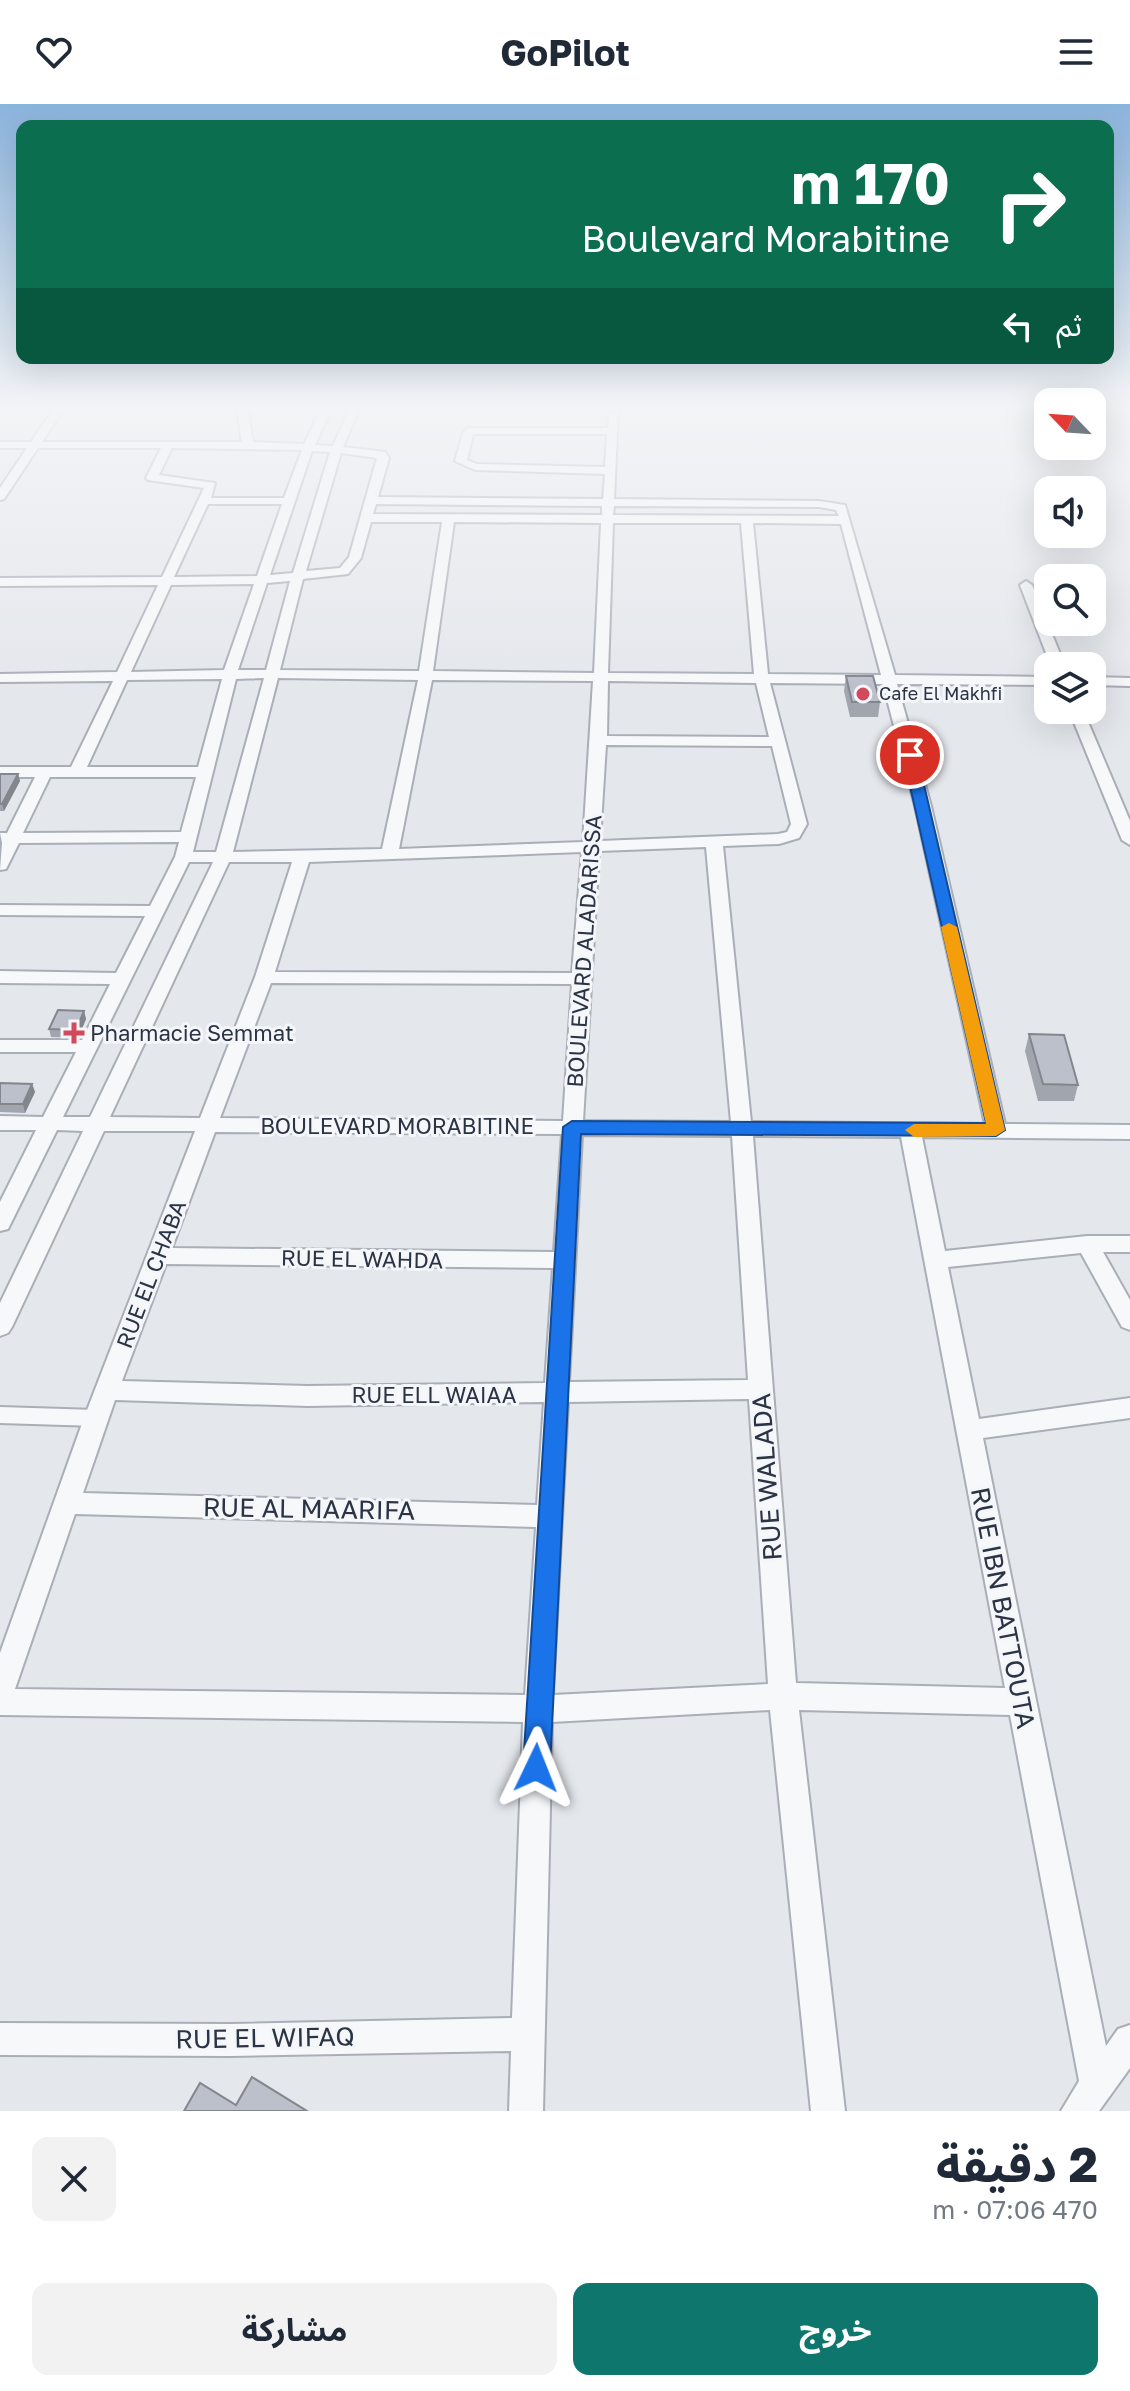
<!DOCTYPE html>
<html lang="ar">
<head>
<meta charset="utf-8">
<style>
	:root { --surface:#fff; --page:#f2f2f3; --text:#1f2937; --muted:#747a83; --accent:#0f766e }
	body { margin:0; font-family:"Golos Text","Noto Sans Arabic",sans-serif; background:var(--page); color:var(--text); direction:rtl; height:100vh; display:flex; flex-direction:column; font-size:30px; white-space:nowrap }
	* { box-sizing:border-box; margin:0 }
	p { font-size:26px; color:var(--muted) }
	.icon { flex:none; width:44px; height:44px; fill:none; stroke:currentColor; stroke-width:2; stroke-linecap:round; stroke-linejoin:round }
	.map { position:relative; height:2007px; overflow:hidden; direction:ltr }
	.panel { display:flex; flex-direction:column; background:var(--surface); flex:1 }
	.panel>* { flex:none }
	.hud { position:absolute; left:16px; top:16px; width:1098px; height:244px; border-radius:16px; box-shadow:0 8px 32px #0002; direction:rtl; background:#0b6e4f; color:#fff; overflow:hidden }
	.needle { width:52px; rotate:295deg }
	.controls { position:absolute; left:1034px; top:284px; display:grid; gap:16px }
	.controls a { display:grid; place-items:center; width:72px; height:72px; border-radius:16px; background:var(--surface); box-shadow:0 8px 32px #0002; font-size:40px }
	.pin { position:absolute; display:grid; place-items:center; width:68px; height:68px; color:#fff; margin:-34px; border:4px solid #fff; border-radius:50%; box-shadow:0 2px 8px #0007 }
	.me { position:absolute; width:88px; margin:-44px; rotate:2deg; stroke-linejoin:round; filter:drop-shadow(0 0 6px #0008) }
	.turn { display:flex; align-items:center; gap:28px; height:168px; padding:0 32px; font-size:36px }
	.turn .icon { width:104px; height:104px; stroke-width:2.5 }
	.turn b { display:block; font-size:56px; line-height:68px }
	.then { display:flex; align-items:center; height:76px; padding:0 32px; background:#0003; gap:16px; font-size:30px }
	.round { display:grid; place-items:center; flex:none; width:84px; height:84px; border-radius:16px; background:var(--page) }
	.head { display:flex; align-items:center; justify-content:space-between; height:136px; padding:0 32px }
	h1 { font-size:48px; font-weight:700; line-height:60px }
	.cta { display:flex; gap:16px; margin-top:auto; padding:16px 32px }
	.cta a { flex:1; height:92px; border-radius:16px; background:var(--accent); color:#fff; font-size:32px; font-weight:700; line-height:92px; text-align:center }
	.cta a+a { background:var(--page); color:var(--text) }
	header { display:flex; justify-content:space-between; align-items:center; height:104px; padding:0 32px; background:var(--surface); font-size:36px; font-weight:700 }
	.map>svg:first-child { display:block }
</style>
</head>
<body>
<header><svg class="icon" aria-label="menu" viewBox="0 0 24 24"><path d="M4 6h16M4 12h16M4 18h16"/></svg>GoPilot<svg class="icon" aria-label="heart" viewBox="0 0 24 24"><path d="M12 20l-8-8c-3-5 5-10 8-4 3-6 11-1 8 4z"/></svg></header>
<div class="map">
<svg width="1130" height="2007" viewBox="0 0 1130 2007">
	<rect width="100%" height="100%" fill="#e4e7ec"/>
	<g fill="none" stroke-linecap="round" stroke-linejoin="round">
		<defs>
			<path id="pedestrian" d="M0 1303 96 1306 103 1308 106 1314 103 1320 96 1322 0 1319Z"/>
			<path id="minor" d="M55 303H65L42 338H242L237 303H247L253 338 304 340 322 303H332L315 341 333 342 350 303H360L343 343 385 348 389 354 378 393 603 395 605 370 475 366 455 357 463 329 468 324H608L609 310 618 308 614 395 819 397 845 401 895 571 1048 573V581L897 580 931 702 1005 1020 1130 1021V1035L922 1033 945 1147 1087 1132H1130V1148H1103L1130 1196V1226L1122 1223 1081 1149 948 1163 979 1315 1130 1294V1314L983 1334 1106 1942 1118 1925 1130 1921V1964L1099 2007H1061L1079 1977 1010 1611 799 1606 845 2007H811L770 1606 552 1618 543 2007H509L511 1947 231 1952 0 1951V1919L231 1920 512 1914 523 1618 0 1611V1549L84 1314 195 1027H104L12 1223 8 1229 0 1232V1199L83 1027 57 1026 11 1119 8 1125 0 1127V1098L36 1026H0V1012L43 1013 76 948H0V936H82L110 880 0 879V867L116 869 145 812 0 811V801L150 802 175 753 179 738 19 739 6 765 0 766 2 739 0 729H7L35 673H0V663H71L113 577 0 578V570L117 568 158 481 0 482V474L162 473 204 384 148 376 146 374 161 344H38L4 395 0 396V384L27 344H0V338H31ZM473 330H607L605 363 477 360 467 356ZM172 344 302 346 284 394H211L215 379 159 371ZM312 347 330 348 293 469 270 471ZM341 349 377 354 349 453 340 464 306 467ZM208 400H282L257 472 174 473ZM376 400 602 402V411L373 410ZM614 402 819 403 836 406 839 412 613 411ZM371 418H442L419 567 280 566 303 475 348 470 361 454ZM454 418 601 419 594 569 433 567ZM613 419H741L754 570 608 569ZM753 419 841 420 881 571 768 570ZM290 477 266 566H238L267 479ZM254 480 224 566 131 568 171 481ZM264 574 216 748H193L236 575ZM278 574 418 576 382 745 233 748ZM222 575 198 663H87L127 576ZM432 576 593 577 583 738 399 745ZM608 577 756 579 769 633 607 632ZM770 579 883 580 915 702 985 1020 751 1018 723 742 779 740 799 734 807 720ZM606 641 772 642 791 720 787 728 778 730 600 737ZM50 673H196L181 728 23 729ZM706 743 731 1018 583 1017 599 747ZM582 748 572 869 275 868 309 758ZM189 758H213L90 1013H63ZM229 758H292L255 873 200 1014 110 1013ZM271 879 572 880 563 1017 220 1014ZM215 1028 562 1030 554 1148 172 1144ZM582 1031 732 1032 748 1276 569 1278ZM753 1032 901 1033 1005 1584 796 1579ZM166 1160 553 1164 545 1279 308 1282 122 1277ZM749 1295 768 1580 553 1591 568 1298ZM115 1296 308 1302 544 1298 537 1401 83 1389ZM75 1410 536 1423 525 1591 15 1585Z
				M796 303H996L991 306H801Z
				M1026 477 1032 481 1065 562H1051L1020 481Z
				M1092 573 1130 574V582L1092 581Z
				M1069 606H1083L1130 717V741L1122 736Z"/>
		</defs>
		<use href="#pedestrian" stroke="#a9aeb7" stroke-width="4"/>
		<use href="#minor" stroke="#a9aeb7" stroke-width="4"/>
		<use href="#pedestrian" fill="#f7f8fa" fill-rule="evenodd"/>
		<use href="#minor" fill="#f7f8fa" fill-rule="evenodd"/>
	</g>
	<path fill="#a1a5ae" d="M846 572 880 598 878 613H850L844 587Z
		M0 670H18L20 677 4 707H0Z
		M84 907 86 915 78 934 51 933 49 925Z
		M1029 930 1078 981 1074 997H1038L1025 947Z
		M0 979 32 980 35 988 25 1009 0 1008Z"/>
	<path fill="#83868d" d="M18 670 20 677 4 707 2 700Z
		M84 907 86 915 78 934 76 926Z
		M32 980 35 988 25 1009 23 1000Z"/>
	<path fill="#bbc0ca" stroke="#83868d" stroke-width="2" d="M846 572H873L880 598H852Z
		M0 670H18L2 700H0Z
		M58 906 84 907 76 926 49 925Z
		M1029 930 1064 931 1078 981 1043 980Z
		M0 979 32 980 23 1000H0Z
		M252 1973 307 2007H184L200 1979 236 2001Z"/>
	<linearGradient id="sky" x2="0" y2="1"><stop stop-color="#8bb4dd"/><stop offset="0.52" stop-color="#f3f4f6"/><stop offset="1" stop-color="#f3f4f6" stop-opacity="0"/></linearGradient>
	<rect width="1130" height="584" fill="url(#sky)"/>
	<path fill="#1a73e8" stroke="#114b97" stroke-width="2" d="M910 647 917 651 1005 1026 996 1032 581 1030 550 1664 546 1673 536 1677 527 1673 523 1664 563 1023 572 1017 986 1019 903 651Z"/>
	<path fill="#f59e0b" d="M949 819 957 823 1005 1026 996 1032 914 1033 905 1026 914 1020H986L941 823Z"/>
	<g fill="#d1495b" stroke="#f4f6f9" stroke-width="3">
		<circle cx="863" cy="590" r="8"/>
		<path d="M70 917h8v8h8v8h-8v8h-8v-8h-8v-8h8z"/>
	</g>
	<g text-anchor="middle" stroke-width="6" stroke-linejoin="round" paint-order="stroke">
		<g font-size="18" fill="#2b3445" stroke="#f4f6f9" text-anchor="start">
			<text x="879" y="596">Cafe El Makhfi</text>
		</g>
		<g font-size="22" fill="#2b3445" stroke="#f4f6f9">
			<text transform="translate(584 847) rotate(-86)" y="8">BOULEVARD ALADARISSA</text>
			<text x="397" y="1030">BOULEVARD MORABITINE</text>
			<text transform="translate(362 1155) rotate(1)" y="8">RUE EL WAHDA</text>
			<text transform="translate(151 1170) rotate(-69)" y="8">RUE EL CHABA</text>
			<text x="434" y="1299">RUE ELL WAIAA</text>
		</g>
		<g font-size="22" fill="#2b3445" stroke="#f4f6f9" text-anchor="start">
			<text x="90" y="937">Pharmacie Semmat</text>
		</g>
		<g font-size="26" fill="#2b3445" stroke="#f4f6f9">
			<text transform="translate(767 1373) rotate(-94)" y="9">RUE WALADA</text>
			<text transform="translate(309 1405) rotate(1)" y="9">RUE AL MAARIFA</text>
			<text transform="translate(1003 1504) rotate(79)" y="9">RUE IBN BATTOUTA</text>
			<text transform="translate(265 1934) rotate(-1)" y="9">RUE EL WIFAQ</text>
		</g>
	</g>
</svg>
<div class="controls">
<a><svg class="needle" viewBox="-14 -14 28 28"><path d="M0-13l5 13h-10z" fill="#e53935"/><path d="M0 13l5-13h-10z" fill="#747a83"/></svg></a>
<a><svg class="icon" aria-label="sound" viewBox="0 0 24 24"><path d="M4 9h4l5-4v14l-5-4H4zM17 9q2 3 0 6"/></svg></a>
<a><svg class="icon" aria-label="search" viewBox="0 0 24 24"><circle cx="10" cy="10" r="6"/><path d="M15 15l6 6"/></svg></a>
<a><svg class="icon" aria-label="layers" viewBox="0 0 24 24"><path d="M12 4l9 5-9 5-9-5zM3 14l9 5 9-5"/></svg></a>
</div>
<div class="pin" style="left:910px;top:651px;background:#d93025"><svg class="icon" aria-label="arrive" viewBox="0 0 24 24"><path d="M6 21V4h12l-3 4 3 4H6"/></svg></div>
<svg class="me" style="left:536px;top:1664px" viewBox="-20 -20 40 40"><path d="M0-17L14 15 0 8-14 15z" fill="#1a73e8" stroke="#fff" stroke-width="4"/></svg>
<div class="hud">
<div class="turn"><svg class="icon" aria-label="right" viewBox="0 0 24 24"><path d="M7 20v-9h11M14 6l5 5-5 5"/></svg><div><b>170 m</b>Boulevard Morabitine</div></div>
<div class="then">ثم<svg class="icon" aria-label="left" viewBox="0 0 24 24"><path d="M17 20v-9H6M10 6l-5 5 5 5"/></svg></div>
</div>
</div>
<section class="panel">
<div class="head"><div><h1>2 دقيقة</h1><p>470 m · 07:06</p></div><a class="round"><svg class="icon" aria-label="close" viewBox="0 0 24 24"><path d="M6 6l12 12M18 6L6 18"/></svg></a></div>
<div class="cta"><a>خروج</a><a>مشاركة</a></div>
</section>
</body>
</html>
